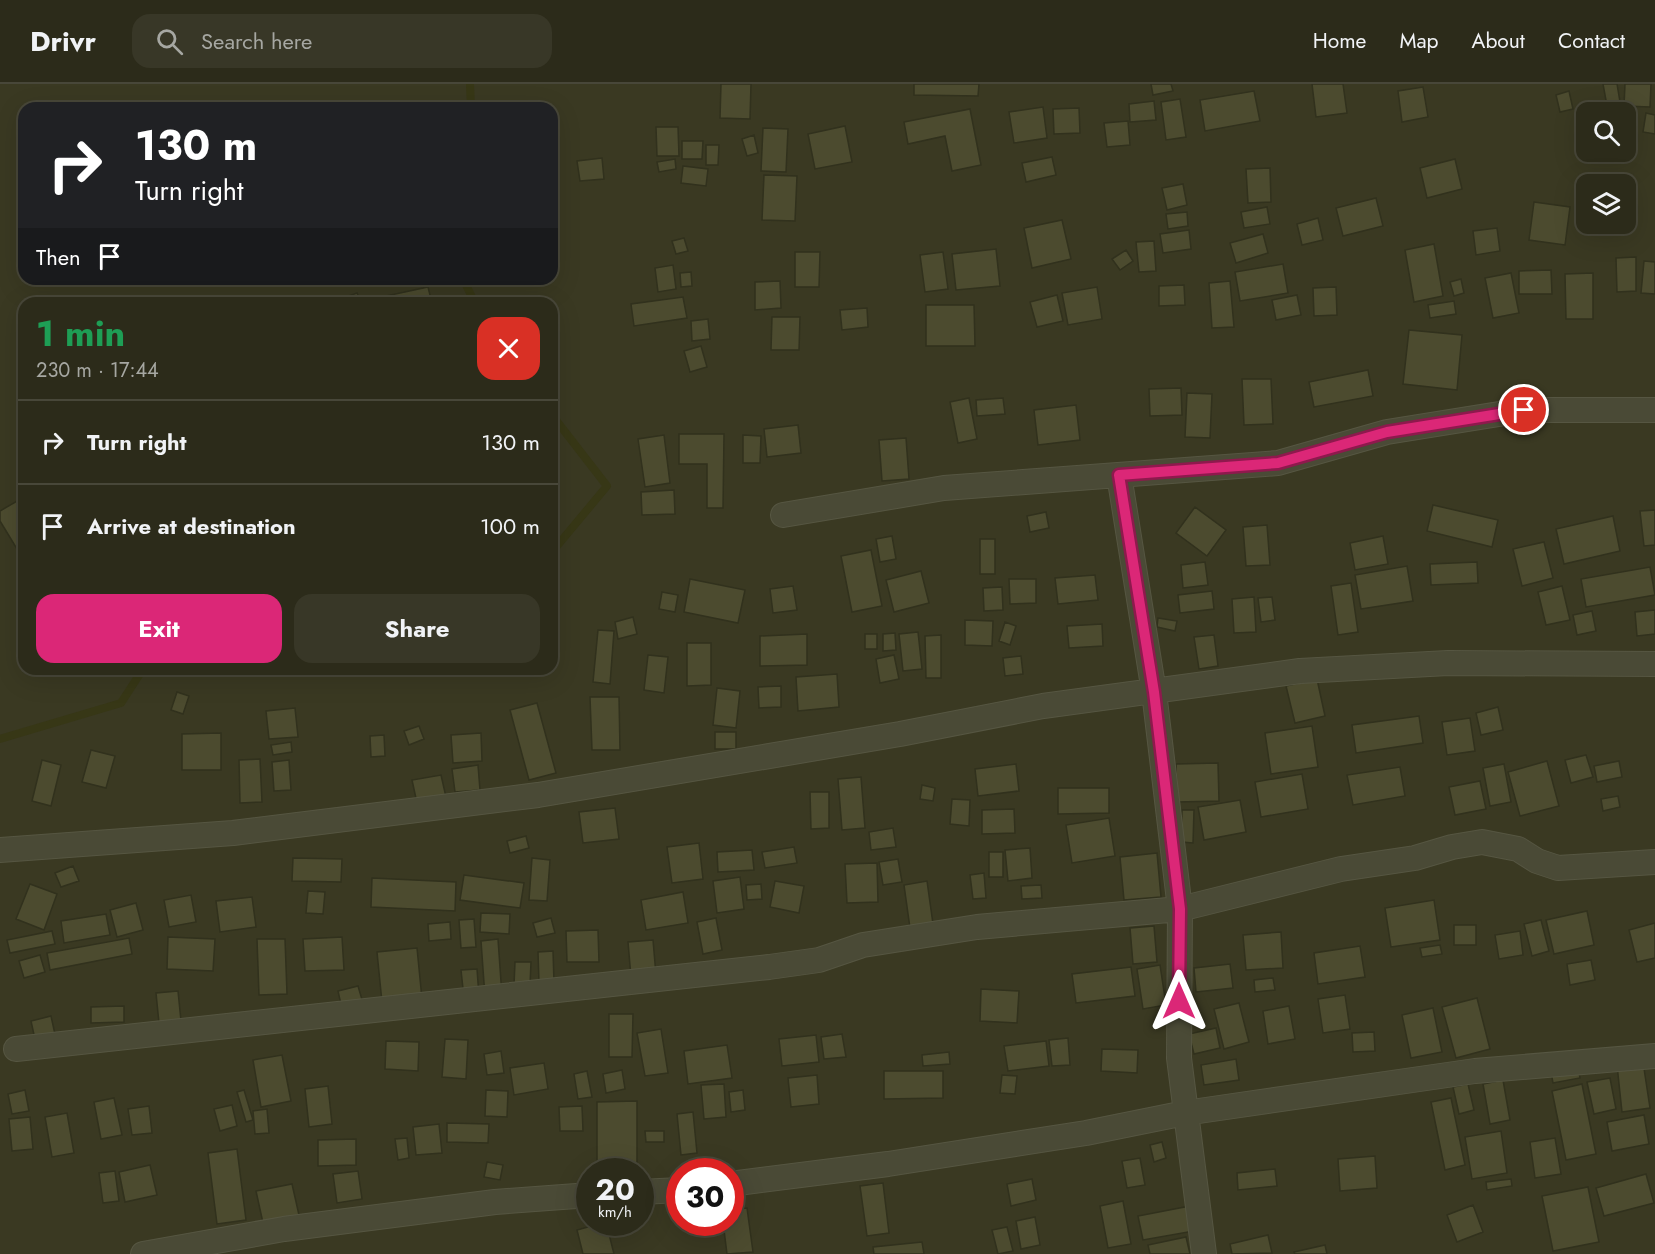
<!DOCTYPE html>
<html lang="en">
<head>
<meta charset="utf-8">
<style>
	:root { --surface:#2c2b1a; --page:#383727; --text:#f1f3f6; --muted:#a6a7a2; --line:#484739; --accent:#db2777 }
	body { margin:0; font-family:Jost,sans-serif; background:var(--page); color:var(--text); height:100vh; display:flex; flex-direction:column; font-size:22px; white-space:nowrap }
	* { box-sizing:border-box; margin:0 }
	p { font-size:20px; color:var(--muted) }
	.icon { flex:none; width:33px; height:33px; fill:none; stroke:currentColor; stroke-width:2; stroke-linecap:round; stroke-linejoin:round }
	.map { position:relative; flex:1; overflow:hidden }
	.sheet { position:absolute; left:18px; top:213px; width:540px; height:378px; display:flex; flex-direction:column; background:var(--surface); border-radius:18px; box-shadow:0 6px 24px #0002,0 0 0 2px var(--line) }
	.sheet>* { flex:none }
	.hud { position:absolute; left:18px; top:18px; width:540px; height:183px; border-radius:18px; box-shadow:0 6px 24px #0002,0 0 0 2px var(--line); background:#202124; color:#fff; overflow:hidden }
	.tools { position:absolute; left:1576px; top:18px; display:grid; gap:12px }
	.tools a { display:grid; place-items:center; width:60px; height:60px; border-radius:12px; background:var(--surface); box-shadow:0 6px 24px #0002,0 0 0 2px var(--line); font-size:30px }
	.speed { position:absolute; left:576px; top:1074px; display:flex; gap:12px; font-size:30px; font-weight:700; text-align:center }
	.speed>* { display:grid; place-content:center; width:78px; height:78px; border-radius:50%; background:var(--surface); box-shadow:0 6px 24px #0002,0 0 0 2px var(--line); line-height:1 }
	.speed small { font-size:15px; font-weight:400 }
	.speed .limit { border:9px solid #d22; background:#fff; color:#111 }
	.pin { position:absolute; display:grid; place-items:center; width:51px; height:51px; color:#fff; margin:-26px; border:3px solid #fff; border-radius:50%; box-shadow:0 2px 6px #0007 }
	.me { position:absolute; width:66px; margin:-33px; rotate:0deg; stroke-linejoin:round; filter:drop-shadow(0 0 4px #0008) }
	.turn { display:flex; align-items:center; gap:21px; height:126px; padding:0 18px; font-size:27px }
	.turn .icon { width:78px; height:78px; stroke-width:2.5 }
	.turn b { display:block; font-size:42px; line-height:51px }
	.then { display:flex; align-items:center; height:57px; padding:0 18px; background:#0003; gap:12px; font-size:22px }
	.round { display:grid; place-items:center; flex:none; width:63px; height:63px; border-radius:18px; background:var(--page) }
	.overview { display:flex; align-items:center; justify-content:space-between; height:102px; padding:0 18px }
	h1 { font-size:36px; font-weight:700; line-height:45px; color:#1e9e55 }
	.button { display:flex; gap:12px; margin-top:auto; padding:12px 18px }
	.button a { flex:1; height:69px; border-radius:18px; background:var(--accent); color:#fff; font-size:24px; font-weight:700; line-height:69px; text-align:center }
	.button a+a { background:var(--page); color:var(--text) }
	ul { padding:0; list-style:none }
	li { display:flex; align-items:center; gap:18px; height:84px; padding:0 18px; border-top:2px solid var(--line) }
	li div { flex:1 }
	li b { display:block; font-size:22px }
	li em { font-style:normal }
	header { display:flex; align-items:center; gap:36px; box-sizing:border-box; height:84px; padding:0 30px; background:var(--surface); border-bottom:2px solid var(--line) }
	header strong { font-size:28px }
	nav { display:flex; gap:33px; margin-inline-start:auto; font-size:21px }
	.search { width:420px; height:54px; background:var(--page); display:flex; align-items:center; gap:15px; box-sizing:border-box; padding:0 21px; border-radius:18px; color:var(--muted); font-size:22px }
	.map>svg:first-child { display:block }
</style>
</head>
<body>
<header>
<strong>Drivr</strong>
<div class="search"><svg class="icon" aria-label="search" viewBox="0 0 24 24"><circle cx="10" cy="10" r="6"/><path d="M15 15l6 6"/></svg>Search here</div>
<nav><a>Home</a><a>Map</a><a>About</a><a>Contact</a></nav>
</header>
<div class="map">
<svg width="1655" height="1170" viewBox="0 0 1655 1170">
	<rect width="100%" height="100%" fill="#3a3922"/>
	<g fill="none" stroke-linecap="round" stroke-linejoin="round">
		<path stroke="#373716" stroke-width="8" d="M470 0 471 24
			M463 195 475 219
			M552 331 607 402 552 468
			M0 655 121 619 143 585"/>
	</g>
	<path fill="#4c4b2f" stroke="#31311d" stroke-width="1.5" d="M721 0H751L750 35 720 34Z
		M914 0H979L978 12 914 11Z
		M1151 0H1171L1173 7 1153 11Z
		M1312 0H1343L1347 29 1316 33Z
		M1603 0H1617L1621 24 1608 27Z
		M1625 0H1651L1650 23 1624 22Z
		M1423 3 1428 33 1402 38 1398 7Z
		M1254 7 1260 37 1205 47 1200 16Z
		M1569 7 1573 25 1560 28 1556 11Z
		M1180 15 1186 53 1166 56 1161 18Z
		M1154 17 1156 36 1130 38 1129 20Z
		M1043 23 1047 54 1014 59 1009 28Z
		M1079 24 1080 49 1054 50 1053 25Z
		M970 25 981 81 952 87 945 52 908 60 904 38Z
		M1646 29 1655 31V50L1643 48Z
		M1128 37 1130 61 1107 63 1104 39Z
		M845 42 852 78 815 85 808 50Z
		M656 43H678L679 72H657Z
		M763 44 788 45 786 88 761 87Z
		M754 51 758 69 747 72 742 55Z
		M682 57H703L702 75H682Z
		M706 61H719L718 81H706Z
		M1052 73 1056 91 1026 98 1022 79Z
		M602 74 604 95 580 97 577 77Z
		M675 75 676 85 659 88 657 78Z
		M1455 75 1462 105 1427 114 1420 84Z
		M683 82 708 85 706 102 681 99Z
		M1270 84 1271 118 1248 119 1246 85Z
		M764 91 797 92 795 137 762 136Z
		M1183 100 1187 121 1167 126 1162 104Z
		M1376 114 1383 142 1343 152 1336 124Z
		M1534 118 1570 123 1565 161 1529 156Z
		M1267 123 1270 140 1244 144 1241 128Z
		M1187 128 1188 142 1168 145 1166 130Z
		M1318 134 1323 156 1302 161 1297 140Z
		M1062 136 1071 175 1032 184 1024 144Z
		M1497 144 1500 167 1476 171 1473 147Z
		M1189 146 1191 165 1163 169 1160 150Z
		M1263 150 1268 169 1236 179 1230 159Z
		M684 154 688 167 676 170 672 157Z
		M1154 157 1156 187 1139 188 1136 158Z
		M1434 160 1443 212 1414 218 1405 166Z
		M996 165 1000 202 956 206 952 170Z
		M1126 166 1133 177 1120 186 1112 175Z
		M795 168H820L819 203H795Z
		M943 168 948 205 925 208 920 171Z
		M1636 173V207L1617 208 1616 174Z
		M1644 177 1655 178V210L1641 209Z
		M1283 180 1288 209 1240 217 1235 188Z
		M673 181 676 205 658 208 655 184Z
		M1551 186 1552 210H1519V187Z
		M691 188 692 202 681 203 680 189Z
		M1511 189 1519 229 1493 234 1485 194Z
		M1593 189V235H1566L1565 190Z
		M1461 195 1464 209 1454 212 1450 198Z
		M780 197 781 224 755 226V198Z
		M1230 197 1234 243 1212 244 1209 199Z
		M1184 201 1185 221 1159 222V202Z
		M428 203 432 219H388L386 212Z
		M1097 203 1102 235 1068 241 1062 209Z
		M1336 203 1337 231 1314 232 1313 204Z
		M357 209 361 219H330Z
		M1057 211 1063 237 1037 243 1030 218Z
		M1297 211 1301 231 1276 236 1272 216Z
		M683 213 687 234 634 242 631 220Z
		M1454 217 1456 230 1430 234 1428 221Z
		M926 221H974L975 262H926Z
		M867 224 868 243 842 246 840 226Z
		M772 233H800L799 266H771Z
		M708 235 710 255 692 257 691 237Z
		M1409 246 1462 251 1457 306 1403 300Z
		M701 262 707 283 690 288 684 267Z
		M1368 286 1373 312 1314 323 1309 298Z
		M1242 295H1271L1273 340 1244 341Z
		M1181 304 1182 331 1150 332 1149 305Z
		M1187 309 1212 310 1210 354 1185 353Z
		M969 314 977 355 958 359 950 318Z
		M1003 314 1005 330 977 332 976 316Z
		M1076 321 1080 356 1038 361 1034 326Z
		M798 341 801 369 767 373 764 345Z
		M679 350H724L723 424H707V380H679Z
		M664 351 670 399 645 403 638 355Z
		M743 351 761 352 760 379H743Z
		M906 354 909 395 882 397 879 356Z
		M674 406 675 430 642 431 641 408Z
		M24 413V461L17 465 0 437V427Z
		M1433 421 1498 436 1492 463 1427 447Z
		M1195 423 1226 446 1207 472 1176 449Z
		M1655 426V461L1644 462 1640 427Z
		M1046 428 1049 444 1030 448 1027 432Z
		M1613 432 1620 467 1564 480 1556 445Z
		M1267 441 1270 481 1246 482 1243 443Z
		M892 452 896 475 880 478 876 455Z
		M1383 452 1388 480 1355 486 1350 459Z
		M980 455H995V490H980Z
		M1544 458 1553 494 1522 502 1513 465Z
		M871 466 882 522 852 528 841 472Z
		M1205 478 1208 501 1183 504 1181 481Z
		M1477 478 1478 499 1431 501 1430 480Z
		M1407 482 1413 517 1361 525 1355 491Z
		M1650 483 1655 511 1586 523 1581 495Z
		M921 487 929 519 894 528 886 496Z
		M1095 491 1098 516 1058 520 1055 494Z
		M690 495 745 506 738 539 684 528Z
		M1009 495H1036V519L1010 520Z
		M1351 499 1358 548 1338 551 1331 502Z
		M793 502 797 526 773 529 770 505Z
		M1562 502 1570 536 1546 541 1538 508Z
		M1002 503 1003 526 984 527 983 504Z
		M1212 507 1214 525 1180 529 1178 511Z
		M662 508 678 511 675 528 659 525Z
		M1254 513 1256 548 1234 549 1232 515Z
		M1272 513 1275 536 1261 538 1258 514Z
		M1655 526V550L1637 552 1635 528Z
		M1592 527 1596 547 1577 551 1573 531Z
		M633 533 637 550 618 555 615 538Z
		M1158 534 1177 537 1175 547 1157 543Z
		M965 536 993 537 992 562 965 561Z
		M1005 538 1016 542 1010 561 999 557Z
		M1102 540 1103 562 1069 564 1067 542Z
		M598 546 614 547 610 600 593 598Z
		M918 548 922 585 903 587 899 550Z
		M895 549 896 566 883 567V550Z
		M807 550V581L760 582V552Z
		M865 550H877V565H865Z
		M941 551V594H926L925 552Z
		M1214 551 1218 582 1199 585 1194 553Z
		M687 559H711V601L687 602Z
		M648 571 668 573 664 609 644 606Z
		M894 571 899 595 880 599 876 575Z
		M1021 572 1023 590 1005 592 1003 574Z
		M837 590 839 623 798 627 796 593Z
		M1317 595 1325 632 1295 639 1286 602Z
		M781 602V623L759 624 758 603Z
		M717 604 740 607 736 644 713 641Z
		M177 608 189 612 183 630 171 626Z
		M590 613H619L620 666H592Z
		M537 619 556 689 529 696 510 626Z
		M1498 623 1503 646 1481 651 1476 629Z
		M295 624 298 653 269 655 266 627Z
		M1419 632 1423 659 1356 669 1352 641Z
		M1470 634 1475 667 1447 671 1442 638Z
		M419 642 424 655 409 661 404 647Z
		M1312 642 1318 683 1271 690 1265 649Z
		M715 648H736V665H715Z
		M221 649V686H182V650Z
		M481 649 482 677 453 679 451 651Z
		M384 651 385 672 371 673 370 652Z
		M291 658 292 668 273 671 271 661Z
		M91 666 115 672 106 704 82 698Z
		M1586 671 1593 693 1571 699 1565 676Z
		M260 675 262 718 240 719 239 676Z
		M42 676 61 681 51 722 32 717Z
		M289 676 291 706 274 707 272 678Z
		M1547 677 1559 722 1520 732 1508 688Z
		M1619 677 1622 693 1597 698 1594 682Z
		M1218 679 1219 717 1177 718 1176 680Z
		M1016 680 1019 707 978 712 975 685Z
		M1504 680 1511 718 1490 722 1483 684Z
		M478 681 480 706 455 708 452 685Z
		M1400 683 1405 712 1353 721 1347 691Z
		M1302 690 1308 725 1261 733 1255 698Z
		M441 691 446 713 417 719 412 696Z
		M861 693 865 744 842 746 838 695Z
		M1480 697 1486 725 1455 731 1449 703Z
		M922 701 935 704 933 717 920 715Z
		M1058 704H1109V729L1058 730Z
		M810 708H829V744L811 745Z
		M1618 712 1620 723 1603 727 1601 715Z
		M952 715 970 716 969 742 950 740Z
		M1240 716 1246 748 1204 756 1198 723Z
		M615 724 619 755 583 759 579 728Z
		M1014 725 1015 749 982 750V726Z
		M1182 726H1194L1193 759 1181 758Z
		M1109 734 1115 772 1072 779 1066 741Z
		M893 744 896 763 871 766 869 748Z
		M526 752 529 764 510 769 507 757Z
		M699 759 703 795 672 799 667 763Z
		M794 763 797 779 765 784 762 768Z
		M1030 764 1032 794 1008 797 1005 766Z
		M752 766 754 786 718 788 717 768Z
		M989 768H1003V793H989Z
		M1157 769 1161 813 1124 816 1120 773Z
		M293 774 342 775 341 798 292 797Z
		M532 774 550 776 547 817 529 816Z
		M898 775 902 798 883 801 879 778Z
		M877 779 878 818 847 819 845 780Z
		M73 782 79 797 61 803 55 789Z
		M984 789 986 814 973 815 970 791Z
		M464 791 524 799 520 824 460 816Z
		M740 793 744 825 717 829 713 797Z
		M372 794 456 798 455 827 371 823Z
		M775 797 804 802 799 829 770 823Z
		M927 797 933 840 910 844 904 801Z
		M30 800 57 810 44 846 16 835Z
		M761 800 762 815 747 816 746 801Z
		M1041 801 1042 814 1022 815 1021 802Z
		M308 807 325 808 323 830 306 829Z
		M683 808 688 839 646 846 641 816Z
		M191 811 196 838 169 843 164 816Z
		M252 813 256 843 220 848 216 817Z
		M1434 816 1440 856 1391 863 1385 824Z
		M136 819 143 846 117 853 110 826Z
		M1587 827 1594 861 1554 870 1546 836Z
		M481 829 510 830 509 850 480 848Z
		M106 830 110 851 64 859 61 837Z
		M551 834 555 849 537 853 533 839Z
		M716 834 722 866 703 870 697 838Z
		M474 835 476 863 461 864 459 836Z
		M1541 836 1549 867 1532 872 1524 840Z
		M450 838 451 855 429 857 428 840Z
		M1655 839V874L1637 878 1629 846Z
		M1454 841H1476V861H1454Z
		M1154 842 1157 878 1133 880 1130 844Z
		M598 846 599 878H567L566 847Z
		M52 847 55 860 10 869 7 856Z
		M1520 847 1523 871 1499 875 1495 851Z
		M1281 848 1283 884 1246 886 1243 851Z
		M168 853 215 855 213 887 167 885Z
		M342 853 344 886 305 887 303 855Z
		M129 854 132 870 50 886 47 869Z
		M257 855H285L287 910 259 911Z
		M498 855 502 912 485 913 481 857Z
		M653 856 656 891 631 893 628 858Z
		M1440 861 1442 870 1422 873 1420 864Z
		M1360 862 1365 893 1318 900 1314 869Z
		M417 864 422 915 382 918 377 868Z
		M553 867 554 898 539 899 538 868Z
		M40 871 45 888 24 894 19 877Z
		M1591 876 1595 896 1570 901 1567 880Z
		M515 878H531L530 901H514Z
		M1230 880 1233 904 1196 908 1194 884Z
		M1160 881 1166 921 1143 925 1137 885Z
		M1131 883 1135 912 1076 919 1072 890Z
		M477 885 479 912 464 914 461 886Z
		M1273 894 1275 906 1255 908 1254 896Z
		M358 902 363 919 342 925 338 907Z
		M981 905 1019 907 1017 939 980 937Z
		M178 907 182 947 160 949 156 909Z
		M1345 911 1350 945 1323 949 1318 915Z
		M1477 914 1490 965 1456 974 1442 923Z
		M1239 919 1249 958 1224 965 1214 925Z
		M124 922V938L91 939V923Z
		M1289 922 1295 955 1268 960 1263 927Z
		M1433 924 1442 968 1411 974 1402 931Z
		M609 930H633L632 973H609Z
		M51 932 58 964 38 969 31 937Z
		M1216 944 1220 964 1194 970 1189 950Z
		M661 945 668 989 645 992 637 949Z
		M1374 948 1375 967 1353 968 1352 949Z
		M842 950 846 973 824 975 821 953Z
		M816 951 819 978 782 982 779 955Z
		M1068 954 1070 981 1052 982 1049 956Z
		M445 955 468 956 466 995 442 993Z
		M386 957 419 958 418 987 385 985Z
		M1046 957 1049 982 1008 987 1004 962Z
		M727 961 732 994 688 1000 684 967Z
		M1102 965 1138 966 1137 989 1101 987Z
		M501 967 504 989 487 991 484 970Z
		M949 968 950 980 923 982 922 971Z
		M282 971 291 1017 261 1023 253 976Z
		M1236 975 1239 996 1204 1001 1201 981Z
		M1643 978 1650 1024 1622 1028 1617 981Z
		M544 979 548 1005 514 1011 510 984Z
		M1578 983 1580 994 1553 999 1551 988Z
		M622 986 625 1005 606 1009 603 990Z
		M587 987 592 1013 578 1015 574 990Z
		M884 987H943V1014L884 1015Z
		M817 991 819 1020 791 1023 788 994Z
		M1002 991 1017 992 1015 1010 1000 1009Z
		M1610 994 1616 1025 1594 1030 1587 998Z
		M1503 996 1510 1036 1490 1040 1483 1000Z
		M724 1000 726 1033 704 1035 701 1001Z
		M1468 1000 1474 1026 1459 1030 1453 1003Z
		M1582 1000 1596 1070 1566 1076 1552 1007Z
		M328 1002 332 1040 309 1043 305 1005Z
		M25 1006 29 1027 12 1030 8 1010Z
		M244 1006 253 1036 246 1038 237 1008Z
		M486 1006 508 1007 507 1033 485 1032Z
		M743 1006 745 1026 731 1028 729 1008Z
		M114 1014 122 1051 101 1055 94 1018Z
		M1451 1014 1465 1081 1445 1086 1431 1018Z
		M637 1017V1088H597V1018Z
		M232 1021 237 1042 220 1047 214 1025Z
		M149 1022 152 1049 132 1051 128 1025Z
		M582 1022 583 1047H560L559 1023Z
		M267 1025 269 1049 255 1050 253 1027Z
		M693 1028 697 1069 681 1071 677 1030Z
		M67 1029 74 1069 52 1073 45 1033Z
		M1644 1031 1649 1060 1612 1067 1607 1038Z
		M30 1033 33 1065 12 1067 9 1035Z
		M447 1039 489 1040 488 1059 447 1058Z
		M439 1040 442 1069 416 1071 413 1043Z
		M645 1047H664V1058H646Z
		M1501 1047 1507 1089 1472 1095 1465 1053Z
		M407 1054 409 1074 398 1076 395 1055Z
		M1555 1054 1561 1090 1535 1094 1530 1058Z
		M356 1055V1081L318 1082V1056Z
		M1162 1058 1166 1074 1154 1078 1150 1061Z
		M237 1065 246 1136 217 1140 208 1069Z
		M1375 1072 1377 1104 1340 1107 1338 1075Z
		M1140 1074 1145 1101 1127 1104 1122 1077Z
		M487 1078 503 1081 500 1096 484 1093Z
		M150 1081 157 1111 125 1118 119 1088Z
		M1275 1085 1277 1102 1238 1106 1237 1089Z
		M115 1087 119 1117 103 1119 99 1089Z
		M358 1087 362 1115 337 1119 333 1090Z
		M1646 1090 1654 1119 1604 1132 1596 1104Z
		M1032 1095 1036 1116 1011 1122 1007 1100Z
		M1511 1095 1512 1102 1487 1106 1486 1098Z
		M883 1099 889 1149 867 1152 860 1102Z
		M292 1100 299 1131 263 1139 256 1107Z
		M1588 1103 1599 1158 1553 1167 1542 1112Z
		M1123 1117 1131 1160 1108 1164 1100 1122Z
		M1473 1121 1483 1148 1457 1158 1447 1131Z
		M1190 1122 1194 1147 1143 1156 1138 1132Z
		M747 1124 753 1168 727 1170 723 1138H730V1126Z
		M1035 1133 1040 1161 1021 1165 1016 1137Z
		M606 1138 614 1170H583L577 1146Z
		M1007 1143 1013 1167 998 1170 992 1146Z
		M1268 1151 1272 1169 1232 1170 1230 1160Z
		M1186 1153 1190 1170H1150L1148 1161Z
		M922 1158 924 1170H874L873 1163Z
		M1325 1161 1327 1170H1295L1294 1168Z"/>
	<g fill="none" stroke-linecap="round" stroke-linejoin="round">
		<defs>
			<path id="street" d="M1119 391 1154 608 1180 825 1179 974 1204 1170
				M783 431 944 404 1278 379 1387 348 1524 326H1655
				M0 766 233 749 538 711 900 650 1043 622 1300 587 1448 579 1655 580
				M16 965 769 883 819 876 863 861 977 843 1180 825 1341 785 1415 774 1452 763 1482 758 1518 765 1537 777 1558 784 1655 778
				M730 1100 888 1080 1086 1049 1185 1029 1475 987 1655 972
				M640 1108 680 1106
				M143 1170 284 1145 495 1118 590 1111"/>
		</defs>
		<use href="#street" stroke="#565642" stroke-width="26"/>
		<use href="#street" stroke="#4a4a36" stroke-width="24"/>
	</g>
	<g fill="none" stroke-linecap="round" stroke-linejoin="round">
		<defs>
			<path id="route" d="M1179 917 1180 825 1154 608 1119 391 1278 379 1387 348 1524 326"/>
		</defs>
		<use href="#route" stroke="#8e194d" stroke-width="15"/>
		<use href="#route" stroke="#db2777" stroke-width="10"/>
	</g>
</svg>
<div class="tools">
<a><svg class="icon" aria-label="search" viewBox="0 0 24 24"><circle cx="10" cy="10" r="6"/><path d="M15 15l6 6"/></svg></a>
<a><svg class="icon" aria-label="layers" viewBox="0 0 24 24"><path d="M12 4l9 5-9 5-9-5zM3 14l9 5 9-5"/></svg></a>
</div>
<div class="speed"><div>20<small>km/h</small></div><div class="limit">30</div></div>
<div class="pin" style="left:1524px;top:326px;background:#d93025"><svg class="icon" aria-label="arrive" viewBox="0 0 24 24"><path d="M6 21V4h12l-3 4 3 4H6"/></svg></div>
<svg class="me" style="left:1179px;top:917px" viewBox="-20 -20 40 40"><path d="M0-17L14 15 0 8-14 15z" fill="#db2777" stroke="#fff" stroke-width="4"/></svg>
<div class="hud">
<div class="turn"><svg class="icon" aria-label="right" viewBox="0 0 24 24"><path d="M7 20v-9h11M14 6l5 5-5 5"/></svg><div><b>130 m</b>Turn right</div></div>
<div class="then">Then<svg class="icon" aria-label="arrive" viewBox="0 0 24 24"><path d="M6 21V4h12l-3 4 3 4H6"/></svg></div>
</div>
<section class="sheet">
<div class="overview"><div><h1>1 min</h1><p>230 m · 17:44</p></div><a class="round" style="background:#d93025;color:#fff"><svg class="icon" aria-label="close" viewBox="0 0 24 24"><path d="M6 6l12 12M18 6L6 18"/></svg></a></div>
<ul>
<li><svg class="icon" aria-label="right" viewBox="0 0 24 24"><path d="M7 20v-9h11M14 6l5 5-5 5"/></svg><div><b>Turn right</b></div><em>130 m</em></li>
<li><svg class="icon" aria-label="arrive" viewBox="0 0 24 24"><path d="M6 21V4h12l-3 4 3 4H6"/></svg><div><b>Arrive at destination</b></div><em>100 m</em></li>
</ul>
<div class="button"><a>Exit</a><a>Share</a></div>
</section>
</div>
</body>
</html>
